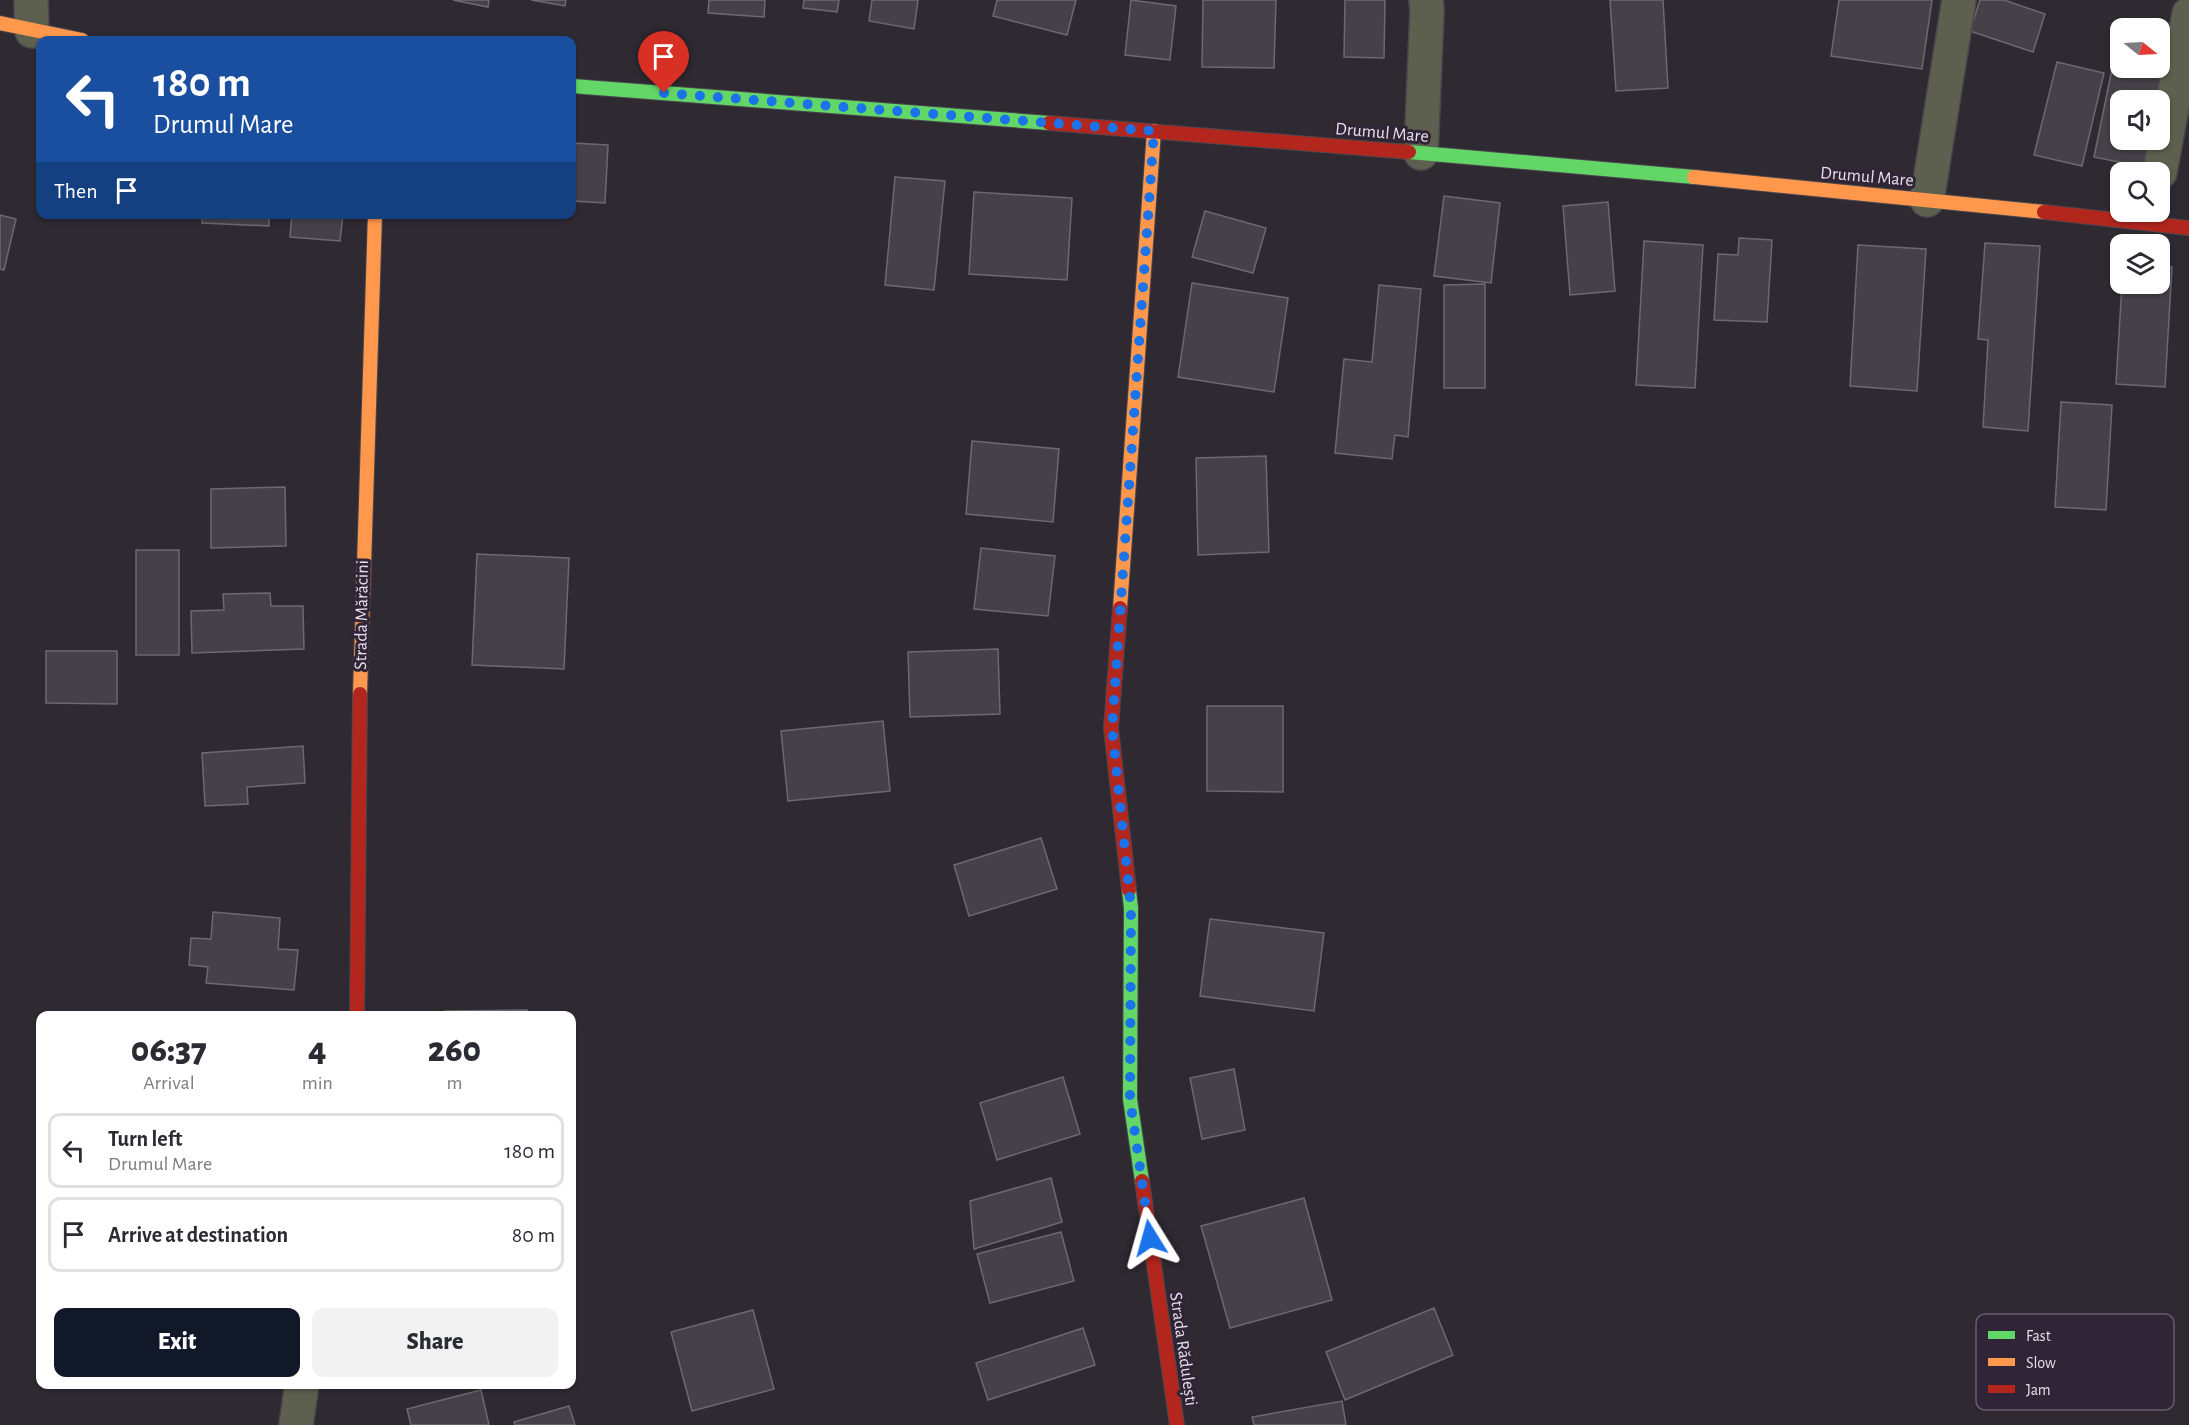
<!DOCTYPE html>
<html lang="en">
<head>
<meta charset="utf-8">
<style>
	:root { --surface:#fff; --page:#f2f2f3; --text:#2b2b33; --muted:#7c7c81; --line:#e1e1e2; --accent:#111827 }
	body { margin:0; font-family:"Alegreya Sans",sans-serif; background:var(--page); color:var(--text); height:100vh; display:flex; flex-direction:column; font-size:22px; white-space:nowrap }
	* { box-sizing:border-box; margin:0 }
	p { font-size:20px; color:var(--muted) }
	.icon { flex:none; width:33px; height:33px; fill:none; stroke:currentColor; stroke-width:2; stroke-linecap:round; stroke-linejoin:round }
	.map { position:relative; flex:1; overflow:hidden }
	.details { position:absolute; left:36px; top:1011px; width:540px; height:378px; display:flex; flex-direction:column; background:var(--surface); border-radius:12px; box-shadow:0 2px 4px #0004 }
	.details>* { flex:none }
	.top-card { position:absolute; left:36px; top:36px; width:540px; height:183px; border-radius:12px; box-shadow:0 2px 4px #0004; background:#1a4fa0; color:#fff; overflow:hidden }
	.needle { width:39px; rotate:108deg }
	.buttons { position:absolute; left:2110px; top:18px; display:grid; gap:12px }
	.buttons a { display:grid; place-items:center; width:60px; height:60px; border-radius:12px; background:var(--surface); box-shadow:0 2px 4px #0004; font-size:30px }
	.pin { position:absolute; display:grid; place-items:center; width:51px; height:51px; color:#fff; margin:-62px -26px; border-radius:50% 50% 50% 0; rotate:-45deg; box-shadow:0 0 6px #0007 }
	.pin .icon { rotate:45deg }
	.me { position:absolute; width:66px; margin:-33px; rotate:352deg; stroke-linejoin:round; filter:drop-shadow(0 0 4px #0008) }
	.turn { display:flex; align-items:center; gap:21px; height:126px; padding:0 18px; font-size:27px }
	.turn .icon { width:78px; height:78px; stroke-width:2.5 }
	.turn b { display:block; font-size:42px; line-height:51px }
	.then { display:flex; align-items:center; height:57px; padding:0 18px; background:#0003; gap:12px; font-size:22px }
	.eta { display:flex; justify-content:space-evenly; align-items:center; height:102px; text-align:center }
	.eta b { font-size:36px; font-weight:800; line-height:42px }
	.primary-button { display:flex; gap:12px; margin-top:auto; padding:12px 18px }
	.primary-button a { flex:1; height:69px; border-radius:12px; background:var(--accent); color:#fff; font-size:24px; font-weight:800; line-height:69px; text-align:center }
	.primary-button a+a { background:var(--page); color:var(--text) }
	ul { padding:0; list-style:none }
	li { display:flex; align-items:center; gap:18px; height:75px; margin:0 12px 9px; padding:0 6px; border:3px solid var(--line); border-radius:12px }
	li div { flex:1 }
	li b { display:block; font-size:22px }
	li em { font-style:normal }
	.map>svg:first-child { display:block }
</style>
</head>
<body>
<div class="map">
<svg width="2189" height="1425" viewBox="0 0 2189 1425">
	<rect width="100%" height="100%" fill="#2f2932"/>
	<path fill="#464149" stroke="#6e6870" stroke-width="1.5" d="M453 0H489L488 7Z
		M531 0H566L565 6Z
		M709 0H765L764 17 708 13Z
		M804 0H839L837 12 803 8Z
		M872 0H918L914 29 869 21Z
		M997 0H1076L1067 35 993 16Z
		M1131 0 1176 6 1170 60 1125 55Z
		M1203 0H1276L1274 68 1202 67Z
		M1345 0H1385L1384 58 1344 57Z
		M1610 0H1663L1668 88 1616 91Z
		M1839 0H1932L1922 69 1831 56Z
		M1980 0H2004L2045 14 2033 52 1970 31Z
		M2120 30 2121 68H2160V38L2170 40 2157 100H2121V140H2149L2143 167 2094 157Z
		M2057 62 2104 73 2082 166 2034 155Z
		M572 143 608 145 605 203 572 201Z
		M895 177 945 181 934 290 885 285Z
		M974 192 1072 198 1067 280 969 274Z
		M1444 196 1500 203 1491 283 1434 276Z
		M1608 202 1615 291 1570 295 1563 206Z
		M1205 211 1266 228 1253 273 1192 257Z
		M202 214H269V226L202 223Z
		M292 214H343L340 241 290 237Z
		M0 215 16 219 4 270 0 269Z
		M1739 238 1772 240 1767 322 1714 320 1718 254 1738 255Z
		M1644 241 1703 245 1695 388 1636 385Z
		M1985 243 2040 246 2028 431 1983 427 1988 340 1978 339Z
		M1858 245 1926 249 1917 391 1850 386Z
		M2160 266 2172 267 2165 387 2116 384 2122 284H2160Z
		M1192 283 1288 298 1274 392 1178 377Z
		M1485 284V388H1444V285Z
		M1379 285 1421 289 1408 437 1395 435 1392 459 1335 453 1344 359 1372 362Z
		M2061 402 2112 405 2106 510 2055 507Z
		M972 441 1059 449 1053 522 966 514Z
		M1266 456 1269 552 1198 555 1196 458Z
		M285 487 286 546 211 548V489Z
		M981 548 1055 556 1048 616 974 609Z
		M136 550H179V655H136Z
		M477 554 569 558 564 669 472 665Z
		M270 593 271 606H303L304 649 192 653 191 611 224 610 223 594Z
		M998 649 1000 714 910 717 908 652Z
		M46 651H117V704L46 703Z
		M1207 706H1283V792L1207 791Z
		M883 721 890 791 788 801 781 731Z
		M303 746 305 783 247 787 248 804 205 806 202 753Z
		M1041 838 1057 889 969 916 954 865Z
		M213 912 280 918 278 949 298 950 294 990 206 983 208 967 189 965 191 938 211 939Z
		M1210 919 1324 933 1314 1011 1200 996Z
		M527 1010V1016H445V1011Z
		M1234 1069 1245 1130 1202 1139 1190 1078Z
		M1063 1077 1080 1134 997 1160 980 1103Z
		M1051 1178 1062 1222 974 1249 970 1201Z
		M1304 1198 1332 1300 1230 1328 1201 1226Z
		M1061 1232 1074 1281 990 1303 977 1254Z
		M1434 1308 1453 1355 1345 1400 1326 1352Z
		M753 1310 774 1389 692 1411 671 1332Z
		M1083 1328 1095 1365 988 1400 976 1363Z
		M481 1390 489 1425H411L407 1409Z
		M1342 1401 1346 1425H1254L1252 1417Z
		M569 1406 575 1425H515L514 1422Z"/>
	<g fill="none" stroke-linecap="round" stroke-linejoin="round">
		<defs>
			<path id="street" d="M31 0 32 31
				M1421 153 1427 10 1426 0
				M2160 172 2189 14
				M1927 200 1959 0
				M296 1425 302 1384"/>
			<path id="fast" d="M572 86 1049 123
				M1409 152 1694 177
				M1129 890 1131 908 1130 1099 1142 1181"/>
			<path id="slow" d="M0 23 82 40
				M1694 177 2044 212
				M1120 608 1154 131
				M360 694 375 214"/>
			<path id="jam" d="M1049 123 1409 152
				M2044 212 2189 228
				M1120 608 1111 728 1129 890
				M357 1016 360 694
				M1142 1181 1177 1425"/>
		</defs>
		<use href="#street" stroke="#4b474e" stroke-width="36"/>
		<use href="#fast" stroke="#4b474e" stroke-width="16"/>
		<use href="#slow" stroke="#4b474e" stroke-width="16"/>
		<use href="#jam" stroke="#4b474e" stroke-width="16"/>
		<use href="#street" stroke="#5d5f4f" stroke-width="33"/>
		<use href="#fast" stroke="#63d668" stroke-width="14"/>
		<use href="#slow" stroke="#ff974d" stroke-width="14"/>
		<use href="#jam" stroke="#b3261e" stroke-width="14"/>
	</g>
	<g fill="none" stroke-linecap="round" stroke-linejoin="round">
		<path stroke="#1a73e8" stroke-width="10" stroke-dasharray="0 18" d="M664 93 1154 131 1112 728 1131 908 1130 1099 1150 1238"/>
	</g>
	<g text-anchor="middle" stroke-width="6" stroke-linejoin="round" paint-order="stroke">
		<g font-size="18" fill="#e6dee9" stroke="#302536">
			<text transform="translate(1382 132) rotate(5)" y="6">Drumul Mare</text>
			<text transform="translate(1867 176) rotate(5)" y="6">Drumul Mare</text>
			<text transform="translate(361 615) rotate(-89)" y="6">Strada Mărăcini</text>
			<text transform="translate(1184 1349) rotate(82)" y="6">Strada Rădulești</text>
		</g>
	</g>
	<rect x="1976" y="1314" width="198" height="96" rx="9" fill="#302536" stroke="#675c6c" stroke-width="1.5"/>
	<rect x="1988" y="1331" width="27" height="8" fill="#63d668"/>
	<rect x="1988" y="1358" width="27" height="8" fill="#ff974d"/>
	<rect x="1988" y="1385" width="27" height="8" fill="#b3261e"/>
	<g font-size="16" fill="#e6dee9">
		<text x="2026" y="1341">Fast</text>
		<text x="2026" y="1368">Slow</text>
		<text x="2026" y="1395">Jam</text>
	</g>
</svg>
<div class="buttons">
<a><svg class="needle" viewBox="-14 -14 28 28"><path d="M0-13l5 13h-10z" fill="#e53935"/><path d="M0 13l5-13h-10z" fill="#7c7c81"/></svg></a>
<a><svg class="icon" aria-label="sound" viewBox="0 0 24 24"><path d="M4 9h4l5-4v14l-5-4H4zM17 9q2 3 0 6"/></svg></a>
<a><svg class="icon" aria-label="search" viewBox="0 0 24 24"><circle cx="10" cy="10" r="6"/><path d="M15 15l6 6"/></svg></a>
<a><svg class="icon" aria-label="layers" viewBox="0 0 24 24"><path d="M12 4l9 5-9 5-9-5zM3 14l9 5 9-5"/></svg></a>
</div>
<div class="pin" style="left:664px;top:93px;background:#d93025"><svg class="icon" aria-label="arrive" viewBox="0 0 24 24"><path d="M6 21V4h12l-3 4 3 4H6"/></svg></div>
<svg class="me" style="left:1150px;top:1238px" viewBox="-20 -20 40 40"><path d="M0-17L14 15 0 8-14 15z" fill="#1a73e8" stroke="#fff" stroke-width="4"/></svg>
<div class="top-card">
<div class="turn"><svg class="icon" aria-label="left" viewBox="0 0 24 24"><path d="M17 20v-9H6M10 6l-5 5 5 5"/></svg><div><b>180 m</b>Drumul Mare</div></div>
<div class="then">Then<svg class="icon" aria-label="arrive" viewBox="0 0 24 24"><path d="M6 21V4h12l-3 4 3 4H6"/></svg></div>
</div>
<section class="details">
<div class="eta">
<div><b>06:37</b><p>Arrival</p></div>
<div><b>4</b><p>min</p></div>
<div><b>260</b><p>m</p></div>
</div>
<ul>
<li><svg class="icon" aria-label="left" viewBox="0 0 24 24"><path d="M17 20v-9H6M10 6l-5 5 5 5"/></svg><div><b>Turn left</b><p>Drumul Mare</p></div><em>180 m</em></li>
<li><svg class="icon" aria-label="arrive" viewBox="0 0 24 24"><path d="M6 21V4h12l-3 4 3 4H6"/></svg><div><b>Arrive at destination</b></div><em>80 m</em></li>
</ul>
<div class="primary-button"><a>Exit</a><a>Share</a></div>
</section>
</div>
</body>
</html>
